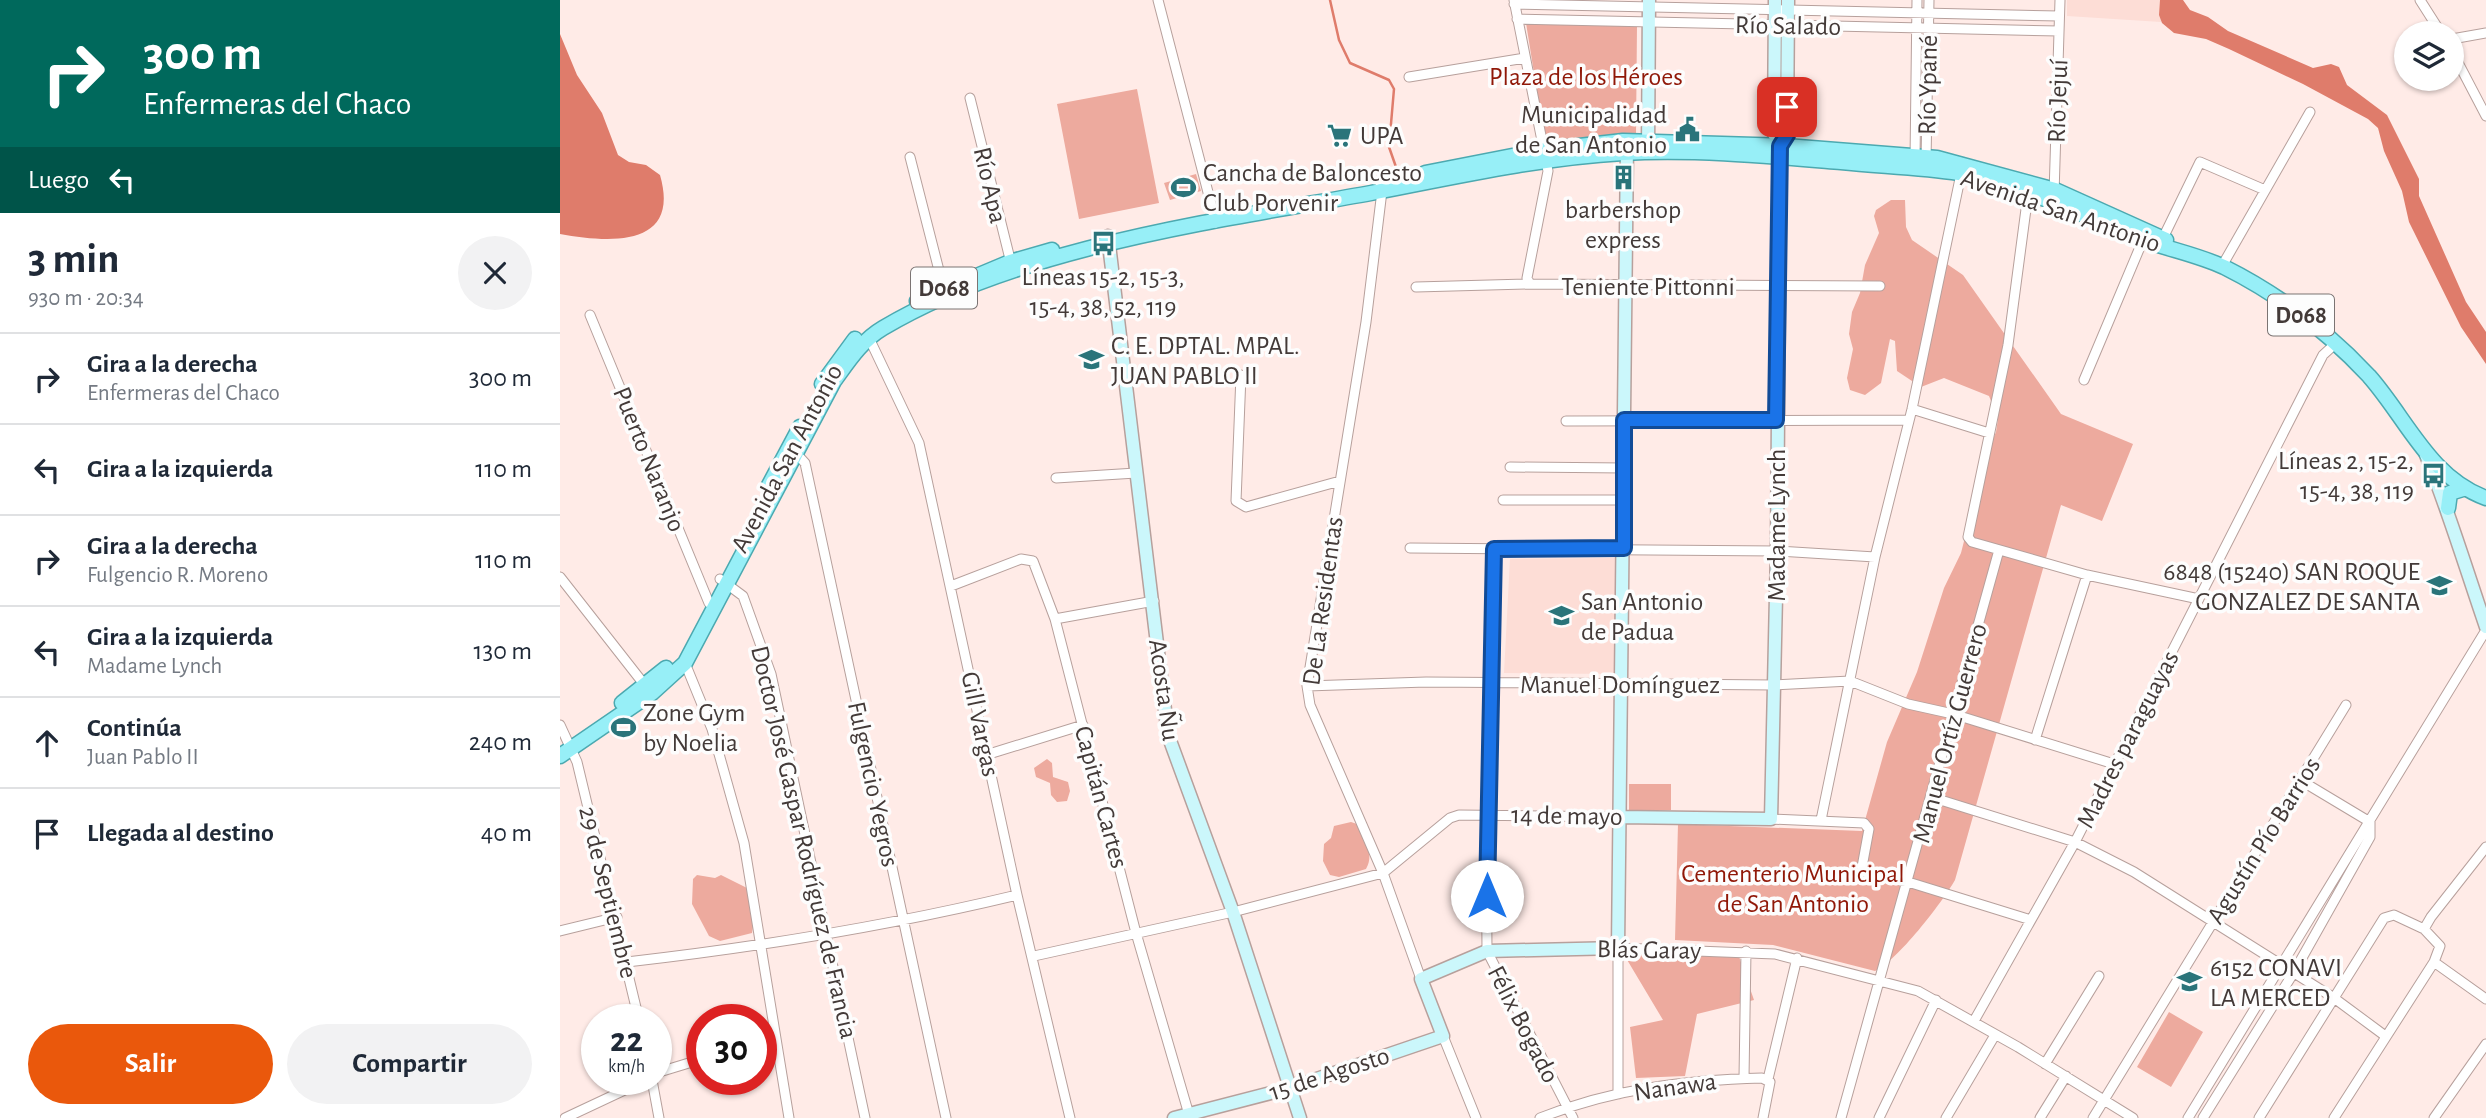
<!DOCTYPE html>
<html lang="es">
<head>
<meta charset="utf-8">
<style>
	:root { --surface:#fff; --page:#f2f2f3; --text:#1f2937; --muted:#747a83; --line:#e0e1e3; --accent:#ea580c }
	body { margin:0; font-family:"Alegreya Sans",sans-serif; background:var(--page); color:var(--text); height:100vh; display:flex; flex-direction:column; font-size:26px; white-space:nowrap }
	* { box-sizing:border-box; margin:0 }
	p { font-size:23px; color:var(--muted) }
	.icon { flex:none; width:38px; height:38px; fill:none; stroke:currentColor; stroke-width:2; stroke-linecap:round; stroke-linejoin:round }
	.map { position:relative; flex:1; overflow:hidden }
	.panel { display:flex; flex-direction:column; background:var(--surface); width:560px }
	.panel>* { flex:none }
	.top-card { background:#00695c; color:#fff; overflow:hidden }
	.buttons { position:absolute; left:1834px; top:21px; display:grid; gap:14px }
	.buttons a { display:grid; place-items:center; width:70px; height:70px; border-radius:50%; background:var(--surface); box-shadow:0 2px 5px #0004; font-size:35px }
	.speed { position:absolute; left:21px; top:1004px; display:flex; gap:14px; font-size:35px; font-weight:700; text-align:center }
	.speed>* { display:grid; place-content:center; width:91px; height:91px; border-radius:50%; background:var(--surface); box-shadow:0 2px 5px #0004; line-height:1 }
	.speed small { font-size:18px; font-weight:400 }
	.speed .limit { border:10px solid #d22; background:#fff; color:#111 }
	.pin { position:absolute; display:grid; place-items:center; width:60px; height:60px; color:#fff; margin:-30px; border-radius:14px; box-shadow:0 4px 10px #0006 }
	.me { position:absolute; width:77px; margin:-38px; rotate:0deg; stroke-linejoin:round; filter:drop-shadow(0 0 5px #0008) }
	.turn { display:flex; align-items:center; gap:24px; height:147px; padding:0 28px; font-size:32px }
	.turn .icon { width:91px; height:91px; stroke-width:2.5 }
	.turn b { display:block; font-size:49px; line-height:60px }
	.then { display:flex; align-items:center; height:66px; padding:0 28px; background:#0003; gap:14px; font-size:26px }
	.round { display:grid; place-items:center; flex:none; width:74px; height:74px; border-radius:37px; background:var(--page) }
	.summary { display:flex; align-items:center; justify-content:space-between; height:119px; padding:0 28px }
	h1 { font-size:42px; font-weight:700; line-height:52px }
	.primary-button { display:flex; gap:14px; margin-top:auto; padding:14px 28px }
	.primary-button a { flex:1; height:80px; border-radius:42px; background:var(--accent); color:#fff; font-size:28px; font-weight:700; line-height:80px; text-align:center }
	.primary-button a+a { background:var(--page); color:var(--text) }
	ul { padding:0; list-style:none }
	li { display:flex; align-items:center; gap:21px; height:91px; padding:0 28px; border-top:2px solid var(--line) }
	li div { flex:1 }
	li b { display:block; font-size:26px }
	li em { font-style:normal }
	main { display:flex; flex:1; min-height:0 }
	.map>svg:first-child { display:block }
</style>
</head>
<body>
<main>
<section class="panel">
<div class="top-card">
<div class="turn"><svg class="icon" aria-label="right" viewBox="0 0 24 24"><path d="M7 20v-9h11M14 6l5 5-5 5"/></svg><div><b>300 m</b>Enfermeras del Chaco</div></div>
<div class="then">Luego<svg class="icon" aria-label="left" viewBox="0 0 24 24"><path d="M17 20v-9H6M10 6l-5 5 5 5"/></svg></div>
</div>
<div class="summary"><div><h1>3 min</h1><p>930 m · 20:34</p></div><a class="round"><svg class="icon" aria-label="close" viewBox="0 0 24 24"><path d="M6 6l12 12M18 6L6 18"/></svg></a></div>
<ul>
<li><svg class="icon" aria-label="right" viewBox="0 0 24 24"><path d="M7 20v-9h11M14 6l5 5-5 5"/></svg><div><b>Gira a la derecha</b><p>Enfermeras del Chaco</p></div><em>300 m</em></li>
<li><svg class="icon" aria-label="left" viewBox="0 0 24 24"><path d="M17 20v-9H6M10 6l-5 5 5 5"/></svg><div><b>Gira a la izquierda</b></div><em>110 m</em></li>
<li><svg class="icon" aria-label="right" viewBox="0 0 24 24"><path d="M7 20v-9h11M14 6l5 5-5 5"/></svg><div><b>Gira a la derecha</b><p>Fulgencio R. Moreno</p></div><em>110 m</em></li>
<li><svg class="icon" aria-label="left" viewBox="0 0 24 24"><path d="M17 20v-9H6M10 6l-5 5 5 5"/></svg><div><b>Gira a la izquierda</b><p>Madame Lynch</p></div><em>130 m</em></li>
<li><svg class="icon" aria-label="ahead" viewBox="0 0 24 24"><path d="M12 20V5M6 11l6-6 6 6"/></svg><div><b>Continúa</b><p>Juan Pablo II</p></div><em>240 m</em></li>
<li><svg class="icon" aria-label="arrive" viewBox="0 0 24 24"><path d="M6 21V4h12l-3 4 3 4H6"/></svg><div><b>Llegada al destino</b></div><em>40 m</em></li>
</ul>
<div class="primary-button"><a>Salir</a><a>Compartir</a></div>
</section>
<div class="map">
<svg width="1926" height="1118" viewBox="0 0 1926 1118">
	<rect width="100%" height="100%" fill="#ffebe7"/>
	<path fill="#fdddd6" d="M1507 0H1601V22L1507 16Z
		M1055 558V674L944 673 950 559Z"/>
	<path fill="#edaa9e" d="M966 23 1077 25 1076 134 985 141Z
		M577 89 599 203 519 219 497 104Z
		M636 174 641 191 610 200 604 183Z
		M1331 200H1345L1346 227 1352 240 1403 275 1501 414 1573 444 1542 521 1501 505 1395 880C1382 903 1337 961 1315 971L1213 945 1115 940 1118 824 1302 831 1327 742 1357 672 1384 588 1401 553 1426 455 1436 432 1438 419 1429 396 1384 378 1361 387 1337 371 1335 341 1330 339 1321 383 1305 395 1290 390 1287 378 1293 349 1289 334 1292 312 1300 293 1305 265 1319 233 1314 216 1316 210Z
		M487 759 492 763 493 777 508 782 510 791 507 801 497 802 491 795 490 783 476 777 474 768Z
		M1069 784H1111V810H1069Z
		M791 822 797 824C801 840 816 851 806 869L779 877 770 875 763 861 764 844 771 838 774 826Z
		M137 875 155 878 161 875 187 888 195 913 192 933 160 941 149 936 132 904 133 879Z
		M1176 948 1194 1000 1137 1014 1125 1076 1076 1078 1070 1027 1103 1020 1063 953Z
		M1609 1012 1643 1032 1611 1087 1577 1067Z"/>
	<path fill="#df7c6b" d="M1600 0H1623L1630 10 1648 17 1668 31 1753 68 1771 64 1779 67 1787 85 1827 115 1859 179V196L1906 302 1926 332V364L1901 327 1849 222 1842 191 1824 151 1818 128 1808 119 1743 84 1669 49 1646 39 1614 33 1602 23 1599 15Z
		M0 34 17 75 42 113 58 155 69 162 86 165 100 175C121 248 50 243 0 234Z"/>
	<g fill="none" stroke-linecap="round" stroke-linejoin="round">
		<path stroke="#df7c6b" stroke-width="2.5" d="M770 0 779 40 790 63 829 80 834 89 829 147 836 167"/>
		<defs>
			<path id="street" d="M598 0 656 223
				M954 0 988 171 967 278 970 284
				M1860 0 1881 33
				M954 4 1499 16
				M957 19 1499 31
				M1892 39 1926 33
				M1892 51 1926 116
				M849 77 965 58
				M410 98 452 267
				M350 157 385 294
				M1355 159 1357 0
				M1366 161 1369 0
				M820 182 822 191 806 322 747 686 750 705 823 873 861 979
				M1468 194 1448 345 1408 537 1412 542 1527 575 1639 599
				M1494 194 1500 0
				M1603 238 1640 162 1705 190
				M1662 266 1750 112
				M856 287 970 284 1320 286
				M30 315 149 603
				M309 338 359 443 457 895 510 1118
				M681 375 676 501 686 507 780 481
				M1524 380 1583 240
				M1352 409 1429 433
				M1006 421 1349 420
				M233 450 245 463 386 1118
				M950 467 1064 468
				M496 478 576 473
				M943 500H1064
				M850 548 1217 551 1315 557
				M934 549 926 814 927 951 1013 1118
				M0 577 87 688
				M160 579 183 596 211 674 305 1118
				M391 586 461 559 473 561 495 619 576 933 630 1118
				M495 619 594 601
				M125 663 152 729 184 843 229 1118
				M747 686 866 682 1214 685 1290 681 1348 704 1393 714 1554 764
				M0 725 17 762 79 1020
				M1475 740 1527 575
				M429 754 523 725
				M1740 780 1810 822
				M1371 797 1515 842 1574 872 1774 998 1824 1035
				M1211 819 1304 823 1309 829 1302 867 1304 872 1348 882 1471 920
				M1261 820 1315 557 1352 409 1402 169
				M0 931 57 917
				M474 956 673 912 823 873 890 818 899 815 1059 817
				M67 962C199 947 328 926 457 895
				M1874 962 1926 999
				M1414 1021 1515 842 1763 355 1775 344
				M883 1036 916 1118
				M201 1045 214 1042
				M1485 1064 1539 976
				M96 1073 142 1059
				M1184 1078 1186 951
				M1208 1079 1237 958
				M92 1080 99 1118
				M1058 1094V948L1215 954 1358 991 1458 1047 1573 1118
				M5 1118 86 1080
				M980 1118C1051 1089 1126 1080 1202 1078L1210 1082 1203 1118
				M1281 1118 1439 550
				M1319 1118 1376 1000
				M1386 1118 1435 1035
				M1480 1118 1506 1076
				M1533 1118 1786 705
				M1628 1118 1926 630
				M1643 1118 1734 972 1810 837V822
				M1699 1118 1824 918 1834 915 1864 929
				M1774 1118 1874 962 1880 946 1864 929 1871 917 1926 847
				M1874 1118 1926 1044"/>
			<path id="secondary" d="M1220 146 1227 135 1228 0
				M1088 150 1089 0
				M548 236 608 735 673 912 740 1118
				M1866 455C1889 512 1906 569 1926 627
				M1059 817 1211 819 1217 551 1220 146 1214 134 1215 0
				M614 1118 730 1088 883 1036 861 979 927 951 1058 948 1067 146"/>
			<path id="primary" d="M865 173 984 150 1063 141 1226 146 1377 158 1495 190 1606 240
				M357 301 450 262 492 250
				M262 384 295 339
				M208 487 240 427
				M1888 508 1890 493 1903 489
				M62 703 106 668
				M0 756 92 693 125 663 274 381C288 362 301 341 323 328 459 247 656 221 811 193 894 177 978 158 1063 153 1135 149 1209 156 1281 162 1320 166 1360 167 1399 173 1461 184 1520 215 1578 238 1606 249 1636 254 1664 267 1718 294 1768 332 1809 376 1847 419 1869 477 1926 498"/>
		</defs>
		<use href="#street" stroke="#b7a09c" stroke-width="11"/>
		<use href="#secondary" stroke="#b7a09c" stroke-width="15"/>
		<use href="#primary" stroke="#4ca9b0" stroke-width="17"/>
		<use href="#street" stroke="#fff" stroke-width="9"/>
		<use href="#secondary" stroke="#cbf7fb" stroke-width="12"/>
		<use href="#primary" stroke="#97eff7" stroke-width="14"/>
	</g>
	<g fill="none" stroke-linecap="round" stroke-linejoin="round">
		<defs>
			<path id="route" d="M927 896 934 549 1064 548V420H1216L1220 146 1227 135V107"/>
		</defs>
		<use href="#route" stroke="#114b97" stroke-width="18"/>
		<use href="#route" stroke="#1a73e8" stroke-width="12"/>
	</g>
	<defs>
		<symbol id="civic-bare" viewBox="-9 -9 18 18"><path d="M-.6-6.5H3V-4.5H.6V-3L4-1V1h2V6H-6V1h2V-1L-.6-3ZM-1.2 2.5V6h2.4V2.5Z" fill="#2a747a" stroke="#fdfdfd" stroke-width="2.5" paint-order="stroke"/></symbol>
		<symbol id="supermarket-bare" viewBox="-9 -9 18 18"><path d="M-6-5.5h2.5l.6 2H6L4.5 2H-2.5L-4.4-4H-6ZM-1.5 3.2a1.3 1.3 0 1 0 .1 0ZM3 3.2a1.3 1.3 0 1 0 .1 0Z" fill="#2a747a" stroke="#fdfdfd" stroke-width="2.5" paint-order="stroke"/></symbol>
		<symbol id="building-bare" viewBox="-9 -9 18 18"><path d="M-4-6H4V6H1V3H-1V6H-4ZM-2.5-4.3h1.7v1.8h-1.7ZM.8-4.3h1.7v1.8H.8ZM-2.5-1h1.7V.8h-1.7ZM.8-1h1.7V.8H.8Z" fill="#2a747a" stroke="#fdfdfd" stroke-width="2.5" paint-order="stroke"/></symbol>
		<symbol id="stadium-bare" viewBox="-9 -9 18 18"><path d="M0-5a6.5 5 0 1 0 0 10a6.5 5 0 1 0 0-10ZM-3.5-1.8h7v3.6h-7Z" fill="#2a747a" stroke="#fdfdfd" stroke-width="2.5" paint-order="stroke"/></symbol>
		<symbol id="bus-bare" viewBox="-9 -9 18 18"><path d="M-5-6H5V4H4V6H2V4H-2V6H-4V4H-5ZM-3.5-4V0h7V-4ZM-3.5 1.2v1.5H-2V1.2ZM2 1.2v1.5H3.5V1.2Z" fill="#2a747a" stroke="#fdfdfd" stroke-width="2.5" paint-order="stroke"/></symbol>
		<symbol id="school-bare" viewBox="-9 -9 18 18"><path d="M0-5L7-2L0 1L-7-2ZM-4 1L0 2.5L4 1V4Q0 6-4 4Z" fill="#2a747a" stroke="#fdfdfd" stroke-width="2.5" paint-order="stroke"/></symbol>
	</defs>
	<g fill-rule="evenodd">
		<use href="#civic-bare" x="1110" y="112" width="35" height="35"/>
		<use href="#supermarket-bare" x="762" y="118" width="35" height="35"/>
		<use href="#building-bare" x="1046" y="160" width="35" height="35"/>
		<use href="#stadium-bare" x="606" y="170" width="35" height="35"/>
		<use href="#bus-bare" x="526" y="226" width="35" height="35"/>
		<use href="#school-bare" x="514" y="342" width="35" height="35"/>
		<use href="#bus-bare" x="1856" y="458" width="35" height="35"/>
		<use href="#school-bare" x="1862" y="568" width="35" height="35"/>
		<use href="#school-bare" x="984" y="598" width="35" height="35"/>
		<use href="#stadium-bare" x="46" y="710" width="35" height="35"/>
		<use href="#school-bare" x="1612" y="964" width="35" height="35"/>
	</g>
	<g text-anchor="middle" stroke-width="7" stroke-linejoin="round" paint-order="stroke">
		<g fill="#fdfdfd" stroke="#7b7473" stroke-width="2">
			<rect x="351" y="267.5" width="66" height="41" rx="5"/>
			<rect x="1708" y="294.5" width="66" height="41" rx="5"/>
		</g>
		<g font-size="24" font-weight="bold" fill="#433a38">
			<text x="384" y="296">D068</text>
			<text x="1741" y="323">D068</text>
		</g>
		<g font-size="26" fill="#433a38" stroke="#fdfdfd">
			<text transform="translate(1228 25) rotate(1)" y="9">Río Salado</text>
			<text transform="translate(1367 85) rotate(-89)" y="9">Río Ypané</text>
			<text transform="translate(1497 101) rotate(-88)" y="9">Río Jejuí</text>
			<text transform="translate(431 185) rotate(77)" y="9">Río Apa</text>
			<text transform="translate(1501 210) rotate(19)" y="9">Avenida San Antonio</text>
			<text x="1088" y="295">Teniente Pittonni</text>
			<text transform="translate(226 458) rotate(-62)" y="9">Avenida San Antonio</text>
			<text transform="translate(90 459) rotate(68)" y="9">Puerto Naranjo</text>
			<text transform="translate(1216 525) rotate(-90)" y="9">Madame Lynch</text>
			<text transform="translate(762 601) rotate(-82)" y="9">De La Residentas</text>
			<text x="1060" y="693">Manuel Domínguez</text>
			<text transform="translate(605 690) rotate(82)" y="9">Acosta Ñu</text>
			<text transform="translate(421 724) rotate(78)" y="9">Gill Vargas</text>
			<text transform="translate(1389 733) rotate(-75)" y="9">Manuel Ortíz Guerrero</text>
			<text transform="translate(1567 739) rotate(-63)" y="9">Madres paraguayas</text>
			<text transform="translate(314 784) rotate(78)" y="9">Fulgencio Yegros</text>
			<text transform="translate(542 797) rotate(75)" y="9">Capitán Cartes</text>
			<text transform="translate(1007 815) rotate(1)" y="9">14 de mayo</text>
			<text transform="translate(1703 840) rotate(-58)" y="9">Agustín Pío Barrios</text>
			<text transform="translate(245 842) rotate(77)" y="9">Doctor José Gaspar Rodríguez de Francia</text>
			<text transform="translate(49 892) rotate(76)" y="9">29 de Septiembre</text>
			<text transform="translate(1089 949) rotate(1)" y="9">Blás Garay</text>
			<text transform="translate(964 1024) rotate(63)" y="9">Félix Bogado</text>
			<text transform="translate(769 1073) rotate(-18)" y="9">15 de Agosto</text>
			<text transform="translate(1115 1086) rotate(-8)" y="9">Nanawa</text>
		</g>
		<g font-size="26" fill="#901808" stroke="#fdfdfd">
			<text x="1026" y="85">Plaza de los Héroes</text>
			<text x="1233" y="882">Cementerio Municipal<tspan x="1233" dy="30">de San Antonio</tspan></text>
		</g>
		<g font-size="26" fill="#433a38" stroke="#fdfdfd" text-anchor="start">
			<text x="1107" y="123" text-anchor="end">Municipalidad<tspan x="1107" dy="30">de San Antonio</tspan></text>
			<text x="800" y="144">UPA</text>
			<text x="643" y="181">Cancha de Baloncesto<tspan x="643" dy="30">Club Porvenir</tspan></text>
			<text x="1063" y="218" text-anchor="middle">barbershop<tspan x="1063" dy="30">express</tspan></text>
			<text x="543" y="285" text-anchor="middle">Líneas 15-2, 15-3,<tspan x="543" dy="30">15-4, 38, 52, 119</tspan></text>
			<text x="551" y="354">C. E. DPTAL. MPAL.<tspan x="551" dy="30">JUAN PABLO II</tspan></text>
			<text x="1854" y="469" text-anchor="end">Líneas 2, 15-2,<tspan x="1854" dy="30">15-4, 38, 119</tspan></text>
			<text x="1860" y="580" text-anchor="end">6848 (15240) SAN ROQUE<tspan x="1860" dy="30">GONZALEZ DE SANTA</tspan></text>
			<text x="1021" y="610">San Antonio<tspan x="1021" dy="30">de Padua</tspan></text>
			<text x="83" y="721">Zone Gym<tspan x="83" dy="30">by Noelia</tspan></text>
			<text x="1650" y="976">6152 CONAVI<tspan x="1650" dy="30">LA MERCED</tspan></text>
		</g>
	</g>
</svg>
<div class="buttons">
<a><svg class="icon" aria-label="layers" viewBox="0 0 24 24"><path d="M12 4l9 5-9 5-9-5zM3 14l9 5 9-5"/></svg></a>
</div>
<div class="speed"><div>22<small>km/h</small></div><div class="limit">30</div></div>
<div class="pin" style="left:1227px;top:107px;background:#d93025"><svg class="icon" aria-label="arrive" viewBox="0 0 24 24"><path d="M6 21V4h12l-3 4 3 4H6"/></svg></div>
<svg class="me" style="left:927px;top:896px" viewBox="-20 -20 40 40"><circle r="19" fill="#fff"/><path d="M0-13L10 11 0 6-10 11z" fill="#1a73e8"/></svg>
</div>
</main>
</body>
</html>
